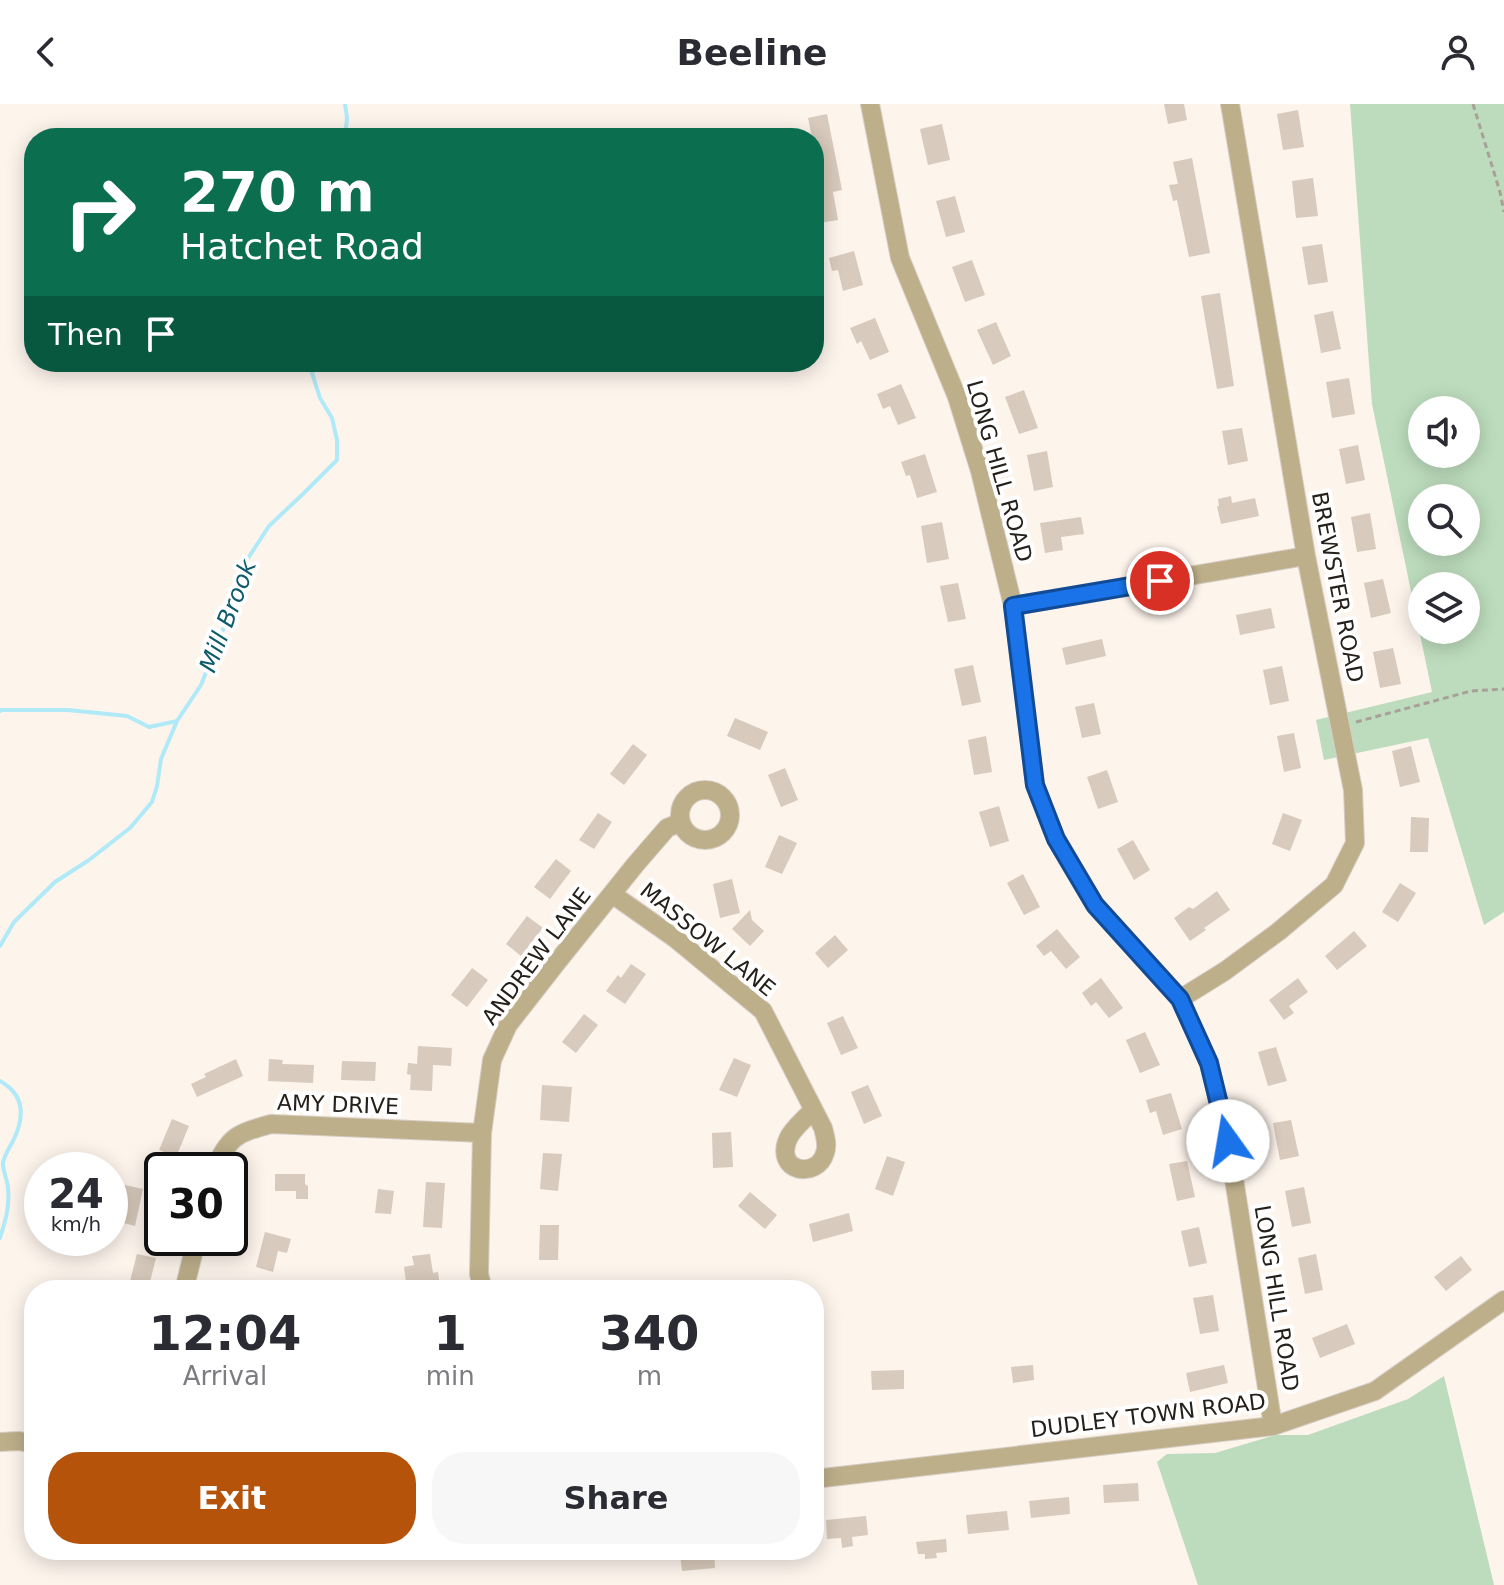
<!DOCTYPE html>
<html lang="en">
<head>
<meta charset="utf-8">
<style>
	:root { --surface:#fff; --page:#f7f7f7; --text:#2b2b33; --muted:#7c7c81; --accent:#b45309 }
	body { margin:0; font-family:"DejaVu Sans",sans-serif; background:var(--page); color:var(--text); height:100vh; display:flex; flex-direction:column; font-size:30px; white-space:nowrap }
	* { box-sizing:border-box; margin:0 }
	p { font-size:26px; color:var(--muted) }
	.icon { flex:none; width:44px; height:44px; fill:none; stroke:currentColor; stroke-width:2; stroke-linecap:round; stroke-linejoin:round }
	.map { position:relative; flex:1; overflow:hidden }
	.details { position:absolute; left:24px; top:1176px; width:800px; height:280px; display:flex; flex-direction:column; background:var(--surface); border-radius:32px; box-shadow:0 4px 20px #0003 }
	.details>* { flex:none }
	.hud { position:absolute; left:24px; top:24px; width:800px; height:244px; border-radius:32px; box-shadow:0 4px 20px #0003; background:#0b6e4f; color:#fff; overflow:hidden }
	.tools { position:absolute; left:1408px; top:292px; display:grid; gap:16px }
	.tools a { display:grid; place-items:center; width:72px; height:72px; border-radius:50%; background:var(--surface); box-shadow:0 4px 20px #0003; font-size:40px }
	.speed { position:absolute; left:24px; top:1048px; display:flex; gap:16px; font-size:40px; font-weight:700; text-align:center }
	.speed>* { display:grid; place-content:center; width:104px; height:104px; border-radius:50%; background:var(--surface); box-shadow:0 4px 20px #0003; line-height:1 }
	.speed small { font-size:20px; font-weight:400 }
	.speed .limit { border:4px solid #111; border-radius:12px; background:#fff; color:#111 }
	.pin { position:absolute; display:grid; place-items:center; width:68px; height:68px; color:#fff; margin:-34px; border:4px solid #fff; border-radius:50%; box-shadow:0 2px 8px #0007 }
	.me { position:absolute; width:88px; margin:-44px; rotate:347deg; stroke-linejoin:round; filter:drop-shadow(0 0 6px #0008) }
	.turn { display:flex; align-items:center; gap:28px; height:168px; padding:0 24px; font-size:36px }
	.turn .icon { width:104px; height:104px; stroke-width:2.5 }
	.turn b { display:block; font-size:56px; line-height:68px }
	.then { display:flex; align-items:center; height:76px; padding:0 24px; background:#0003; gap:16px; font-size:30px }
	.eta { display:flex; justify-content:space-evenly; align-items:center; height:136px; text-align:center }
	.eta b { font-size:48px; font-weight:700; line-height:56px }
	.cta { display:flex; gap:16px; margin-top:auto; padding:16px 24px }
	.cta a { flex:1; height:92px; border-radius:32px; background:var(--accent); color:#fff; font-size:32px; font-weight:700; line-height:92px; text-align:center }
	.cta a+a { background:var(--page); color:var(--text) }
	header { display:flex; justify-content:space-between; align-items:center; height:104px; padding:0 24px; background:var(--surface); font-size:36px; font-weight:700 }
	.map>svg:first-child { display:block }
</style>
</head>
<body>
<header><svg class="icon" aria-label="back" viewBox="0 0 24 24"><path d="M15 5l-7 7 7 7"/></svg>Beeline<svg class="icon" aria-label="person" viewBox="0 0 24 24"><circle cx="12" cy="8" r="4"/><path d="M4 21q1-7 8-7t8 7"/></svg></header>
<div class="map">
<svg width="1504" height="1481" viewBox="0 0 1504 1481">
	<rect width="100%" height="100%" fill="#fdf4ec"/>
	<path fill="#bddcbd" fill-rule="evenodd" d="M1350 0H1504V808L1484 821 1428 634 1324 656 1316 616 1432 588 1372 300ZM1422 306H1466V350H1422ZM1422 394H1466V438H1422ZM1422 482H1466V526H1422Z
		M1444 1272 1494 1481H1198L1157 1358 1167 1350 1215 1349 1275 1331H1308L1408 1295Z"/>
	<g fill="none" stroke-linecap="round" stroke-linejoin="round">
		<path stroke="#b0e9f7" stroke-width="4" d="M345 34 347 14 345 0
			M0 607 1 606H68L127 612 149 623 177 617
			M0 842 14 818 55 778 89 756 130 724 152 698 157 682 161 655 177 617 201 581 228 513 245 459 269 422 304 389 337 356V336L332 314 320 294 312 269 317 258
			M0 977C25 991 25 1013 13 1037 10 1043 3 1053 3 1060 3 1068 8 1077 8 1085 10 1102 5 1118 0 1134"/>
	</g>
	<path fill="#d8cabc" d="M1164 0H1184L1187 16 1168 20Z
		M1298 6 1304 43 1283 46 1277 10Z
		M827 10 842 86 833 88 838 116 820 119 814 85V71L819 70 814 34H812L808 14Z
		M942 20 950 56 928 61 920 25Z
		M1192 54 1210 149 1189 153 1177 96 1173 97 1169 81 1178 80 1173 58Z
		M1313 74 1318 112 1296 114 1292 77Z
		M955 92 965 128 946 133 936 97Z
		M1322 140 1328 178 1308 181 1302 143Z
		M854 147 863 181 843 187 838 166 832 167 829 154Z
		M972 156 985 191 965 198 952 163Z
		M1220 189 1234 282 1217 285 1201 192Z
		M1333 207 1341 245 1321 249 1314 211Z
		M875 214 889 248 870 256 861 237 857 240 850 224Z
		M996 218 1011 252 993 261 977 226Z
		M1349 274 1355 310 1332 314 1326 278Z
		M901 280 916 314 898 321 890 302 883 305 877 290Z
		M1024 286 1038 324 1019 330 1005 293Z
		M1242 324 1248 357 1228 361 1222 327Z
		M1358 341 1365 376 1346 380 1339 345Z
		M1047 347 1053 383 1034 387 1027 351Z
		M925 350 937 388 917 394 910 371 906 372 901 358Z
		M1231 392 1232 399 1255 394 1259 412 1221 420 1217 402H1219L1218 395Z
		M1370 409 1376 445 1357 448 1351 413Z
		M1081 413 1084 430 1061 433 1063 446 1045 449 1040 419Z
		M942 418 949 455 927 459 921 422Z
		M1383 475 1391 509 1371 514 1364 479Z
		M958 479 966 515 948 518 940 482Z
		M1271 504 1275 524 1240 531 1236 511Z
		M1102 535 1106 552 1066 561 1062 544Z
		M1393 544 1401 580 1380 584 1373 548Z
		M973 561 981 598 962 602 954 565Z
		M1282 562 1289 597 1270 601 1263 566Z
		M1094 599 1101 630 1082 634 1075 603Z
		M735 614 768 628 760 646 727 632Z
		M1294 629 1301 664 1284 668 1277 632Z
		M986 632 992 668 974 671 968 636Z
		M633 640 647 651 624 681 610 670Z
		M1411 642 1420 678 1400 683 1392 647Z
		M785 664 798 696 781 703 768 671Z
		M1107 666 1118 698 1098 705 1087 673Z
		M999 702 1009 737 990 743 979 708Z
		M598 709 612 718 594 745 579 736Z
		M1283 709 1302 716 1290 747 1272 740Z
		M1411 713 1429 714 1428 748H1410Z
		M779 731 797 739 782 770 765 763Z
		M1133 736 1150 766 1134 776 1117 745Z
		M556 755 571 767 550 795 534 783Z
		M1023 770 1040 803 1024 811 1007 779Z
		M732 775 740 809 720 814 713 780Z
		M1400 779 1416 789 1398 818 1382 808Z
		M1217 787 1230 806 1204 824 1206 826 1190 837 1174 814 1189 803 1193 805Z
		M750 806 752 816 764 827 750 842 732 825Z
		M527 812 543 824 521 852 506 840Z
		M1057 825 1080 853 1066 865 1051 847 1044 852 1036 842Z
		M1354 827 1367 842 1337 866 1325 852Z
		M835 831 848 846 828 864 815 849Z
		M631 860 646 870 625 900 606 887 618 871 621 874Z
		M472 864 488 876 467 903 451 891Z
		M1101 874 1123 904 1109 914 1096 898 1091 902 1082 889Z
		M1298 874 1308 888 1289 902 1294 909 1284 916 1269 896Z
		M584 910 598 921 576 949 562 938Z
		M843 912 858 944 841 951 827 919Z
		M1145 928 1160 961 1140 969 1126 936Z
		M418 942 452 944 451 962 433 961 432 987 410 986 411 971 407 970 408 959 417 960Z
		M1276 943 1287 977 1268 982 1258 948Z
		M734 954 751 961 737 993 719 986Z
		M236 955 243 972 197 993 191 980 206 973 204 970Z
		M269 955 283 956 282 960 314 961 313 979 268 977Z
		M342 957 376 958 375 977 341 976Z
		M542 981 572 983 569 1018 540 1016Z
		M868 981 882 1012 864 1020 851 988Z
		M1171 989 1182 1025 1163 1031 1156 1007 1150 1009 1146 996Z
		M172 1015 189 1022 176 1053 159 1046Z
		M1291 1016 1299 1052 1280 1056 1273 1019Z
		M731 1028 733 1063 713 1064 712 1029Z
		M543 1049 562 1050 558 1087 540 1085Z
		M887 1052 905 1058 893 1092 875 1085Z
		M1187 1057 1195 1093 1177 1097 1169 1060Z
		M275 1070H305V1080L308 1082V1095H296V1087H275Z
		M426 1078 445 1079 442 1124 423 1123Z
		M125 1081 143 1085 135 1122 116 1117Z
		M1304 1083 1311 1119 1292 1123 1285 1087Z
		M378 1085 394 1087 391 1110 375 1109Z
		M750 1088 777 1111 765 1125 738 1102Z
		M849 1109 853 1127 813 1138 809 1120Z
		M540 1121H559L558 1156H539Z
		M1199 1123 1207 1159 1189 1163 1181 1127Z
		M265 1128 291 1135 287 1149 278 1147 273 1168 256 1163Z
		M137 1150 156 1154 148 1186 129 1181Z
		M430 1150 433 1169 438 1168 440 1183 407 1186 404 1163 414 1161 412 1152Z
		M1316 1150 1323 1186 1305 1190 1298 1154Z
		M1461 1152 1472 1166 1446 1187 1434 1173Z
		M1213 1191 1219 1227 1200 1230 1193 1194Z
		M1347 1220 1355 1240 1320 1254 1312 1234Z
		M1033 1261 1034 1276 1013 1279 1011 1263Z
		M1224 1261 1228 1279 1190 1288 1186 1269Z
		M904 1266V1285L872 1286 871 1267Z
		M1138 1379 1139 1397 1104 1399 1103 1381Z
		M1069 1393 1070 1410 1031 1414 1029 1397Z
		M1007 1407 1009 1426 968 1430 966 1411Z
		M866 1412 868 1431 852 1433 853 1442 842 1444 841 1434 827 1435 826 1416Z
		M946 1435 947 1448 936 1449 937 1454 925 1455V1450H918L916 1438Z
		M714 1447 715 1464 682 1467 680 1450Z"/>
	<g fill="none" stroke-linecap="round" stroke-linejoin="round">
		<defs>
			<path id="minor" d="M870 0 900 154 957 293 980 367 1013 502 1035 681 1056 735 1095 801 1180 895 1209 959 1228 1037 1273 1322
				M1013 502 1306 452
				M680 711a25 25 0 1 1 50 0a25 25 0 1 1-50 0Z
				M612 790 676 835 763 907 823 1024C825 1032 828 1041 825 1049 817 1076 774 1068 788 1035 792 1025 805 1015 813 1006
				M1180 895 1225 867 1278 828 1334 781 1355 739 1353 686 1306 452 1230 0
				M214 1066C230 1032 235 1030 271 1020L482 1029
				M184 1186 197 1134
				M483 1186 479 1170 482 1029 492 956 508 921 558 857 635 761 667 724 681 718
				M0 1338 19 1337 34 1340
				M814 1375 1273 1322 1375 1287 1504 1196"/>
		</defs>
		<use href="#minor" stroke="#d6cec6" stroke-width="20"/>
		<path stroke="#a8a099" stroke-width="3" stroke-dasharray="6 4" stroke-linecap="butt" d="M1473 0 1500 88 1504 108
			M1356 618 1471 587 1504 585"/>
		<use href="#minor" stroke="#bdaf89" stroke-width="18"/>
	</g>
	<g fill="none" stroke-linecap="round" stroke-linejoin="round">
		<defs>
			<path id="route" d="M1160 477 1013 502 1035 681 1056 735 1095 801 1180 895 1209 959 1228 1037"/>
		</defs>
		<use href="#route" stroke="#114b97" stroke-width="20"/>
		<use href="#route" stroke="#1a73e8" stroke-width="14"/>
	</g>
	<g text-anchor="middle" stroke-width="8" stroke-linejoin="round" paint-order="stroke">
		<g font-size="22" fill="#26201b" stroke="#fff">
			<text transform="translate(1000 367) rotate(74)" y="8">LONG HILL ROAD</text>
			<text transform="translate(1338 483) rotate(79)" y="8">BREWSTER ROAD</text>
			<text transform="translate(708 835) rotate(39)" y="8">MASSOW LANE</text>
			<text transform="translate(536 852) rotate(-53)" y="8">ANDREW LANE</text>
			<text transform="translate(338 1000) rotate(2)" y="8">AMY DRIVE</text>
			<text transform="translate(1277 1194) rotate(81)" y="8">LONG HILL ROAD</text>
			<text transform="translate(1148 1311) rotate(-7)" y="8">DUDLEY TOWN ROAD</text>
		</g>
		<g font-size="24" font-style="italic" fill="#0e5b6b" stroke="#fff">
			<text transform="translate(228 512) rotate(-69)" y="8">Mill Brook</text>
		</g>
	</g>
</svg>
<div class="tools">
<a><svg class="icon" aria-label="sound" viewBox="0 0 24 24"><path d="M4 9h4l5-4v14l-5-4H4zM17 9q2 3 0 6"/></svg></a>
<a><svg class="icon" aria-label="search" viewBox="0 0 24 24"><circle cx="10" cy="10" r="6"/><path d="M15 15l6 6"/></svg></a>
<a><svg class="icon" aria-label="layers" viewBox="0 0 24 24"><path d="M12 4l9 5-9 5-9-5zM3 14l9 5 9-5"/></svg></a>
</div>
<div class="speed"><div>24<small>km/h</small></div><div class="limit">30</div></div>
<div class="pin" style="left:1160px;top:477px;background:#d93025"><svg class="icon" aria-label="arrive" viewBox="0 0 24 24"><path d="M6 21V4h12l-3 4 3 4H6"/></svg></div>
<svg class="me" style="left:1228px;top:1037px" viewBox="-20 -20 40 40"><circle r="19" fill="#fff"/><path d="M0-13L10 11 0 6-10 11z" fill="#1a73e8"/></svg>
<div class="hud">
<div class="turn"><svg class="icon" aria-label="right" viewBox="0 0 24 24"><path d="M7 20v-9h11M14 6l5 5-5 5"/></svg><div><b>270 m</b>Hatchet Road</div></div>
<div class="then">Then<svg class="icon" aria-label="arrive" viewBox="0 0 24 24"><path d="M6 21V4h12l-3 4 3 4H6"/></svg></div>
</div>
<section class="details">
<div class="eta">
<div><b>12:04</b><p>Arrival</p></div>
<div><b>1</b><p>min</p></div>
<div><b>340</b><p>m</p></div>
</div>
<div class="cta"><a>Exit</a><a>Share</a></div>
</section>
</div>
</body>
</html>
